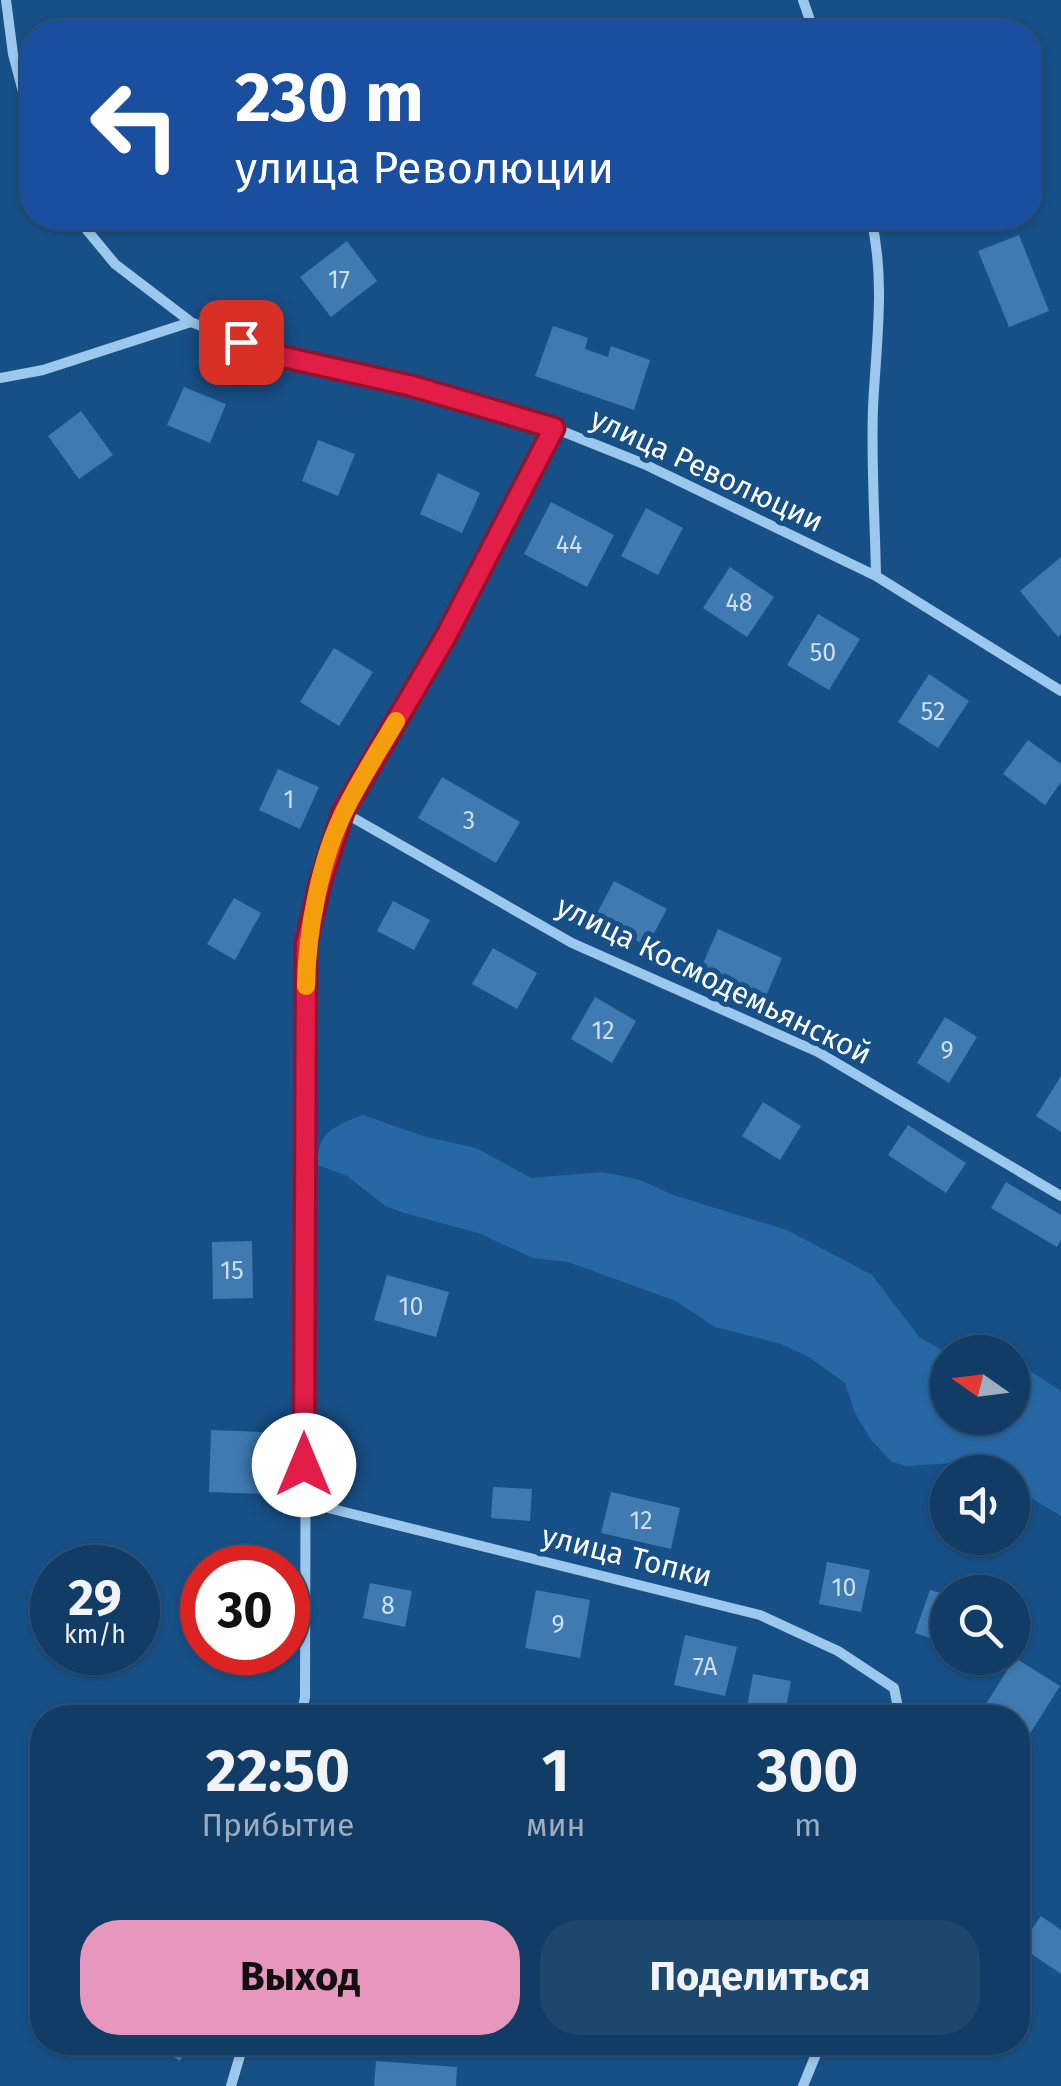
<!DOCTYPE html>
<html lang="ru">
<head>
<meta charset="utf-8">
<style>
	:root { --surface:#113c65; --page:#1e476e; --text:#f1f3f6; --muted:#9cadbf; --line:#305679; --accent:#e797bd }
	body { margin:0; font-family:"Fira Sans",sans-serif; background:var(--page); color:var(--text); height:100vh; display:flex; flex-direction:column; font-size:38px; white-space:nowrap }
	* { box-sizing:border-box; margin:0 }
	p { font-size:32px; color:var(--muted) }
	.icon { flex:none; width:55px; height:55px; fill:none; stroke:currentColor; stroke-width:2; stroke-linecap:round; stroke-linejoin:round }
	.map { position:relative; flex:1; overflow:hidden }
	.drawer { position:absolute; left:30px; top:1705px; width:1000px; height:350px; display:flex; flex-direction:column; background:var(--surface); border-radius:40px; box-shadow:0 2px 8px #0004,0 0 0 2px var(--line) }
	.drawer>* { flex:none }
	.banner { position:absolute; left:20px; top:20px; width:1022px; height:210px; border-radius:40px; box-shadow:0 2px 8px #0004,0 0 0 2px var(--line); background:#1a4fa0; color:#fff; overflow:hidden }
	.needle { width:65px; rotate:284deg }
	.tools { position:absolute; left:930px; top:1335px; display:grid; gap:20px }
	.tools a { display:grid; place-items:center; width:100px; height:100px; border-radius:50%; background:var(--surface); box-shadow:0 2px 8px #0004,0 0 0 2px var(--line); font-size:50px }
	.speed { position:absolute; left:30px; top:1545px; display:flex; gap:20px; font-size:50px; font-weight:700; text-align:center }
	.speed>* { display:grid; place-content:center; width:130px; height:130px; border-radius:50%; background:var(--surface); box-shadow:0 2px 8px #0004,0 0 0 2px var(--line); line-height:1 }
	.speed small { font-size:25px; font-weight:400 }
	.speed .limit { border:15px solid #d22; background:#fff; color:#111 }
	.pin { position:absolute; display:grid; place-items:center; width:85px; height:85px; color:#fff; margin:-42px; border-radius:20px; box-shadow:0 5px 15px #0006 }
	.me { position:absolute; width:110px; margin:-55px; rotate:0deg; stroke-linejoin:round; filter:drop-shadow(0 0 8px #0008) }
	.turn { display:flex; align-items:center; gap:35px; height:210px; padding:0 50px; font-size:45px }
	.turn .icon { width:130px; height:130px; stroke-width:2.5 }
	.turn b { display:block; font-size:70px; line-height:85px }
	.eta { display:flex; justify-content:space-evenly; align-items:center; height:170px; text-align:center }
	.eta b { font-size:60px; font-weight:700; line-height:70px }
	.action { display:flex; gap:20px; margin-top:auto; padding:20px 50px }
	.action a { flex:1; height:115px; border-radius:40px; background:var(--accent); color:#111; font-size:40px; font-weight:700; line-height:115px; text-align:center }
	.action a+a { background:var(--page); color:var(--text) }
	.map>svg:first-child { display:block }
</style>
</head>
<body>
<div class="map">
<svg width="1061" height="2086" viewBox="0 0 1061 2086">
	<rect width="100%" height="100%" fill="#175087"/>
	<path fill="#2668a5" d="M363 1115 426 1137 476 1148 531 1178 602 1172 640 1180 673 1195 787 1230 872 1275 920 1338 947 1353 948 1418H1012L1013 1360 1061 1391V1516L1013 1487 1012 1472H976L953 1463 906 1466 892 1462 871 1440 855 1413 845 1383 809 1357 781 1344 715 1327 676 1301 568 1262 533 1258 481 1234 401 1212 384 1205 347 1176 318 1165C316 1132 336 1125 363 1115Z"/>
	<path fill="#3f7ab1" d="M1019 235 1049 311 1009 327 978 251Z
		M347 241 377 281 331 317 300 277Z
		M553 326 588 338 585 349 608 357 611 346 650 360 634 410 535 376Z
		M184 387 226 404 210 443 167 425Z
		M81 411 113 455 79 479 48 436Z
		M318 440 355 454 338 496 302 481Z
		M438 473 480 493 462 533 420 514Z
		M551 502 614 535 587 587 524 554Z
		M646 508 683 528 658 575 621 556Z
		M1061 557V634L1058 637 1020 591Z
		M730 567 774 597 747 637 703 608Z
		M818 614 860 639 829 690 787 665Z
		M334 648 373 672 339 726 300 702Z
		M929 674 969 701 938 748 898 722Z
		M1028 740 1061 764V782L1045 805 1003 774Z
		M278 769 319 787 300 829 259 810Z
		M442 777 520 822 496 863 418 818Z
		M614 881 667 909 647 946 594 919Z
		M234 898 261 913 235 960 207 944Z
		M393 901 430 920 414 950 377 931Z
		M718 929 782 958 766 996 701 968Z
		M493 948 537 973 517 1009 472 984Z
		M595 997 636 1021 612 1063 571 1039Z
		M945 1017 977 1037 949 1083 917 1063Z
		M1061 1076V1132L1036 1116Z
		M763 1102 801 1126 780 1160 742 1136Z
		M908 1125 966 1163 946 1193 888 1155Z
		M1006 1182 1061 1215V1240L1057 1247 991 1208Z
		M252 1241 253 1298 213 1299 212 1242Z
		M387 1275 449 1292 436 1337 374 1320Z
		M211 1430 262 1432 261 1494 209 1492Z
		M493 1487 532 1489 530 1521 491 1518Z
		M611 1492 680 1508 671 1549 601 1533Z
		M827 1562 870 1570 861 1612 819 1604Z
		M370 1583 412 1591 405 1627 363 1618Z
		M536 1590 590 1600 580 1658 525 1648Z
		M930 1590 948 1595V1644L915 1633Z
		M685 1635 737 1647 725 1696 674 1685Z
		M1015 1658 1060 1686 1024 1743 1018 1739V1718L979 1715Z
		M753 1674 791 1681 784 1718H745Z
		M1041 1916 1061 1930V1974L1020 1946Z
		M147 2042H190L180 2061Z
		M732 2042H776L774 2053Z
		M376 2061 457 2067 456 2086H374Z"/>
	<g fill="none" stroke-linecap="round" stroke-linejoin="round">
		<path stroke="#9dc8ee" stroke-width="10" d="M6 0 13 54 32 126
			M803 0 814 32
			M77 218 115 264 191 322 266 353 412 386 554 428 644 464 876 576 1061 691
			M871 218C886 282 876 343 873 408 871 463 875 520 876 576
			M0 378 43 370 191 322
			M343 812 572 943 818 1052 1061 1196
			M304 1502 760 1615 838 1651 894 1688 900 1718
			M301 1718 305 1697 307 943 320 884 343 812 446 636 554 428
			M231 2086 244 2042
			M803 2086 821 2042"/>
	</g>
	<g fill="none" stroke-linecap="round" stroke-linejoin="round">
		<defs>
			<path id="route" d="M241 342 266 353 412 386 554 428 446 636 343 812 320 884 306 944 304 1465"/>
		</defs>
		<use href="#route" stroke="#92132f" stroke-width="25"/>
		<use href="#route" stroke="#e11d48" stroke-width="18"/>
		<path stroke="#f59e0b" stroke-width="18" d="M306 986C307 931 320 859 345 810 360 779 379 750 396 721"/>
	</g>
	<g text-anchor="middle" stroke-width="10" stroke-linejoin="round" paint-order="stroke">
		<g font-size="25" fill="#cfdeec">
			<text x="339" y="288">17</text>
			<text x="569" y="553">44</text>
			<text x="739" y="611">48</text>
			<text x="823" y="661">50</text>
			<text x="933" y="720">52</text>
			<text x="289" y="808">1</text>
			<text x="469" y="829">3</text>
			<text x="603" y="1039">12</text>
			<text x="947" y="1059">9</text>
			<text x="232" y="1279">15</text>
			<text x="411" y="1315">10</text>
			<text x="641" y="1529">12</text>
			<text x="844" y="1596">10</text>
			<text x="388" y="1614">8</text>
			<text x="558" y="1633">9</text>
			<text x="705" y="1675">7А</text>
		</g>
		<g font-size="30" fill="#fff" stroke="#175087">
			<text transform="translate(707 470) rotate(25)" y="10">улица Революции</text>
			<text transform="translate(714 980) rotate(26)" y="10">улица Космодемьянской</text>
			<text transform="translate(627 1556) rotate(14)" y="10">улица Топки</text>
		</g>
	</g>
</svg>
<div class="tools">
<a><svg class="needle" viewBox="-14 -14 28 28"><path d="M0-13l5 13h-10z" fill="#e53935"/><path d="M0 13l5-13h-10z" fill="#9cadbf"/></svg></a>
<a><svg class="icon" aria-label="sound" viewBox="0 0 24 24"><path d="M4 9h4l5-4v14l-5-4H4zM17 9q2 3 0 6"/></svg></a>
<a><svg class="icon" aria-label="search" viewBox="0 0 24 24"><circle cx="10" cy="10" r="6"/><path d="M15 15l6 6"/></svg></a>
</div>
<div class="speed"><div>29<small>km/h</small></div><div class="limit">30</div></div>
<div class="pin" style="left:241px;top:342px;background:#d93025"><svg class="icon" aria-label="arrive" viewBox="0 0 24 24"><path d="M6 21V4h12l-3 4 3 4H6"/></svg></div>
<svg class="me" style="left:304px;top:1465px" viewBox="-20 -20 40 40"><circle r="19" fill="#fff"/><path d="M0-13L10 11 0 6-10 11z" fill="#e11d48"/></svg>
<div class="banner">
<div class="turn"><svg class="icon" aria-label="left" viewBox="0 0 24 24"><path d="M17 20v-9H6M10 6l-5 5 5 5"/></svg><div><b>230 m</b>улица Революции</div></div>
</div>
<section class="drawer">
<div class="eta">
<div><b>22:50</b><p>Прибытие</p></div>
<div><b>1</b><p>мин</p></div>
<div><b>300</b><p>m</p></div>
</div>
<div class="action"><a>Выход</a><a>Поделиться</a></div>
</section>
</div>
</body>
</html>
